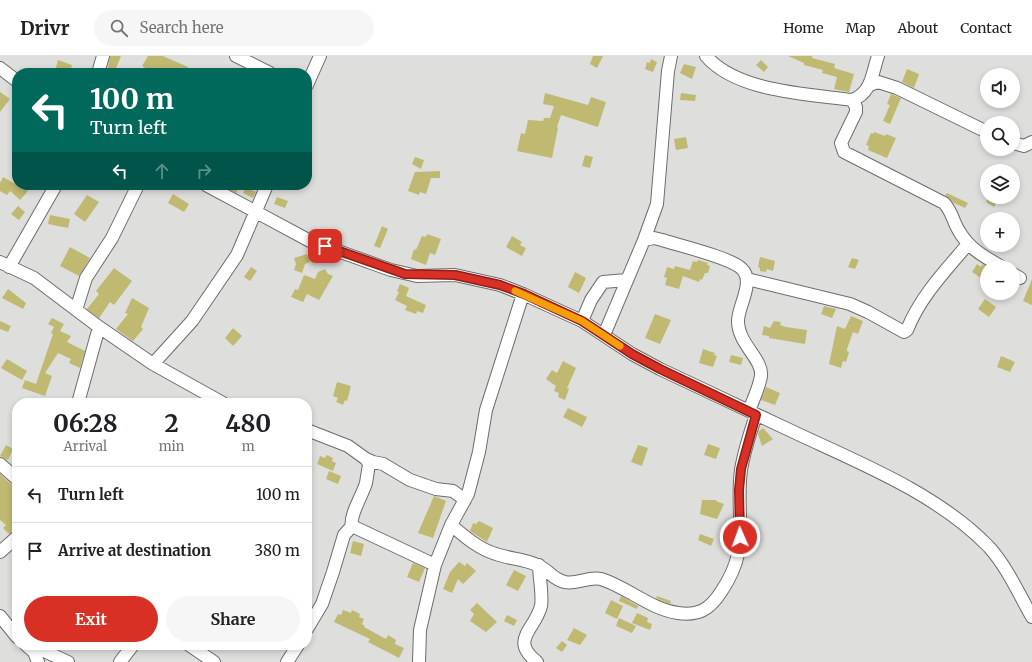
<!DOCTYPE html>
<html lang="en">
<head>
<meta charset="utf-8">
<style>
	:root { --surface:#fff; --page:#f6f6f6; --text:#202124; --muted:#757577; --line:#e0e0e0; --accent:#d93025 }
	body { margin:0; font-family:Merriweather,serif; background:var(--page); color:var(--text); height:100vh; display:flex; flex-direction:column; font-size:15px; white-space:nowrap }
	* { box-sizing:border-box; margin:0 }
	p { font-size:13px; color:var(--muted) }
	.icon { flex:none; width:22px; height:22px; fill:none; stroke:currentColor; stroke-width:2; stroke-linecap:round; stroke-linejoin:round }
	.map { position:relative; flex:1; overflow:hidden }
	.side { position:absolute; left:12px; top:342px; width:300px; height:252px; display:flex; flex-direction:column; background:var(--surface); border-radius:16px; box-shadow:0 2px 6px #0003 }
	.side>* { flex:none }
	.guide { position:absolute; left:12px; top:12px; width:300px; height:122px; border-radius:16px; box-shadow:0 2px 6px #0003; background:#00695c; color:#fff; overflow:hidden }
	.controls { position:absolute; left:980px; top:12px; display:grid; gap:8px }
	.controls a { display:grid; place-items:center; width:40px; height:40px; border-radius:50%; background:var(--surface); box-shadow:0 2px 6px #0003; font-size:20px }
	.pin { position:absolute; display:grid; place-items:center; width:34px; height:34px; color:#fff; margin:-17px; border-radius:8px; box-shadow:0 2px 6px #0006 }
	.me { position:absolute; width:44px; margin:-22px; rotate:358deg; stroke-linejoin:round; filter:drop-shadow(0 0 3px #0008) }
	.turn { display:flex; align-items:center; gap:14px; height:84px; padding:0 12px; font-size:18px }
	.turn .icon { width:52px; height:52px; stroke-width:2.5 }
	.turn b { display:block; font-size:28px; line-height:34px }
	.lanes { display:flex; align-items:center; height:38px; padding:0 12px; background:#0003; justify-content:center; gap:20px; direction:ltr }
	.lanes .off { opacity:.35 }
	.eta { display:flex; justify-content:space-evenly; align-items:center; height:68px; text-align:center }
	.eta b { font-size:24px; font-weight:700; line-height:28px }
	.button { display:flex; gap:8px; margin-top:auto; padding:8px 12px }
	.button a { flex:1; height:46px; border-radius:24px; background:var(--accent); color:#fff; font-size:16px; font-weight:700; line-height:46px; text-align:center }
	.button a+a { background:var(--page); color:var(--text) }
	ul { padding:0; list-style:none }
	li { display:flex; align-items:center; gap:12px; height:56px; padding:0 12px; border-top:1px solid var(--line) }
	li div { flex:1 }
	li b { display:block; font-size:15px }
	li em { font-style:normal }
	header { display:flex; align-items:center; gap:24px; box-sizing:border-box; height:56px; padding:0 20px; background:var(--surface); border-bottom:1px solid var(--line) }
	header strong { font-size:19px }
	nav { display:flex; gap:22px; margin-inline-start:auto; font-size:14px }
	.search { width:280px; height:36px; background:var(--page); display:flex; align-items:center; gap:10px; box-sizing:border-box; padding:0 14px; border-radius:22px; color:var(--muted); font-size:15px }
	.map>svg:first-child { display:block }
</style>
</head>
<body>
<header>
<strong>Drivr</strong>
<div class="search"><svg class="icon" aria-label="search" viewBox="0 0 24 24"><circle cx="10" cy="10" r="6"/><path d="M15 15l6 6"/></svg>Search here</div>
<nav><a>Home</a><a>Map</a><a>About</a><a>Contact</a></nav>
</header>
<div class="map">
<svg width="1032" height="606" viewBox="0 0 1032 606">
	<rect width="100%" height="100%" fill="#dedfdc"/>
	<path fill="#bfb971" d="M110 0H121L114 17H107Z
		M148 0H163L188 11 186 17H154L142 10Z
		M593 0H603L597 12 590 8Z
		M788 0H812V2L835 8 834 12 854 18 849 36 834 33 837 21 822 17 823 14 804 9V7Z
		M651 3 657 6 653 16 645 13 647 6 650 7Z
		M58 4 72 9 70 17 55 15Z
		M761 4 768 11 764 16 756 9Z
		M684 8 696 11 692 23 680 17Z
		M907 13 919 18 914 32 902 26Z
		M0 36 10 43 0 56Z
		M545 37 588 49 591 41 606 46 598 71 561 59 557 71 558 72 552 102 517 95 521 77 525 78 528 64 543 65 544 62H550L554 50 543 48Z
		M681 37 696 39 695 45 680 44Z
		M891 38 901 42 890 68 883 65 890 49 887 48Z
		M874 76 885 80 886 78 896 82 887 102 868 94 869 90 866 89 871 77 873 78Z
		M686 81 688 92 676 94 674 83Z
		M585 99 593 101 590 112 582 110Z
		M415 101 424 104 421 113 412 108Z
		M440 115V122H431L426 138 420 136 419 139 408 135 415 116Z
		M3 121 28 135 20 144 10 135 7 139 0 135V127Z
		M222 129H240L236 137Z
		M246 132 256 136 253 142 243 137Z
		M947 137 968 147 965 152 954 147 945 139Z
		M173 138 189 148 184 156 168 147Z
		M87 139 99 146 85 166 74 158Z
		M277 141 288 145 285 152 274 148Z
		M988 141H999L994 151 986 146Z
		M18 150 25 156 19 164 11 158Z
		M50 159 70 163 68 172 48 168Z
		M382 170 388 173 380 192 374 190Z
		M427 178 441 183 435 199 430 197 426 209 411 203 414 193 416 194 422 180 426 181Z
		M512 180 522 186 520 189 526 192 522 200 506 191Z
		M70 191 90 202 79 220 60 210Z
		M307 198 310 206 305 208 302 217 294 214 296 208 294 202Z
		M760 201 775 205 773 215 767 213 766 216 760 215V212L758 211Z
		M852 202 859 204 855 213 848 211Z
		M698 204 708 207 707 209 710 210 708 217H705L702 224 700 223 699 226 683 220 679 233 665 229 667 222 664 221 667 211 674 213 675 210 690 214 693 205 697 206Z
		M977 208 981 211 982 208 987 211V219L984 224 972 216Z
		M251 211 257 215 250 225 244 221Z
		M114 212 132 225 114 249 110 246 99 262 87 253 99 238 96 235Z
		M325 213 328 218 333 220 319 244 307 238 303 246 291 241 295 233 298 234 304 219 315 223 318 216Z
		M575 216 586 222 579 237 568 231Z
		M1032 223V249L1023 245Z
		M400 228 409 232 406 240 426 249 423 257 417 255 416 258 405 254 407 250 395 244 399 236 397 235Z
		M8 233 26 247 23 253 2 242Z
		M132 242 149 252 141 271 143 273 133 285 116 273 128 258 125 257Z
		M985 243 996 251 989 261 978 253Z
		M824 250 836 253 832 262 821 258Z
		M655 258 671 264 660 288 645 282Z
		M851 260 863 265 858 278 853 276 847 293V295L849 296 846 306 843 305 841 312 829 308 837 270 845 273Z
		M52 262 64 268 60 275 71 280 67 286 85 295 80 312 69 307 71 303 58 297 45 317 52 320 45 340 22 332 25 324 36 328 53 278 51 277 54 271 48 268Z
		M0 265 11 270 8 276 0 273Z
		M774 265 781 266 780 269 786 271 807 274 805 288 769 282V280L762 279 764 270 770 272Z
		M233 272 242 280 233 290 225 282Z
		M703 293 715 297 714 299 717 300 713 311 699 307Z
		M731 299 743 302 741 309 729 306Z
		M1001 300 1015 306 1010 316 997 311Z
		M7 303 27 315 22 324 1 312Z
		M563 305 576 312 567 332 569 333 565 344 558 341 559 337 554 335 556 330 546 323 552 314 557 317Z
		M337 326 351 330 347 345 345 344 343 349 336 346 338 342 333 340Z
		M766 331 780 337 775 349 761 344Z
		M568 352 587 361 582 371 563 361Z
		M763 372 773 383 762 390 758 378 759 375Z
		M708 388 720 392 716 403 704 399Z
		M6 389 13 393 8 404 0 400Z
		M638 389 648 392 642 410 631 406Z
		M327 399 333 402 332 405 336 407 333 415 317 408 320 400 325 402Z
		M329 415 341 420 338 428 326 423Z
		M0 418 17 434V474L9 478 3 472 6 469 0 464Z
		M434 440 446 445 433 482 418 477Z
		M702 444H716V445L724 448 717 463 700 458Z
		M479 465 493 472 487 486 470 475 473 467 476 468Z
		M700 478 714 483 711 490 698 484Z
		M353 485 364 488 361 500 350 497Z
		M459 506 465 510 467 507 476 515 463 528 458 523 452 537 443 533 450 516Z
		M413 507 425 512 419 526 407 521Z
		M514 514 526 520 518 535 506 529Z
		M621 540 638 550 637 553 619 545Z
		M657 540 671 545 670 548 656 542Z
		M611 544 623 550 617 563 605 557Z
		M477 547 497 566 486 576 470 565 474 558 470 554Z
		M343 554 351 557 352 554 360 558 359 561 364 563 362 568 365 570 364 571 386 583 388 579 396 584 395 588 404 592 399 602 368 586 370 583 334 566 338 558 341 559Z
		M637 557 648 562 647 566 652 568 650 574 632 567Z
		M507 559 517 564 514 570 504 565Z
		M619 562 636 570 632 577 616 570Z
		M574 572 587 579 580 589 567 584Z
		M562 585 567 589 562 596 556 592Z"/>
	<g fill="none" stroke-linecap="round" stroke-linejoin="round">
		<defs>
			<path id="minor" d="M236 0 270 17
				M706 0C737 36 808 38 852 44 872 37 872 17 878 0
				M0 12 17 25
				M98 17 103 0
				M307 29 320 0
				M870 29 878 26 897 32 987 76
				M852 44 856 51V56L841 87 844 96 944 147C952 155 953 166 959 175 969 193 985 201 1002 211
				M1013 87 1024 90 1032 86
				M206 129 310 185 391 214 417 220 455 219 500 229 523 238 582 265 632 298 660 313C701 332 742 352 783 371 852 404 935 435 989 491 1007 511 1019 538 1032 561
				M644 184 654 182 662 184C678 189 732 202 742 213 755 226 738 250 738 265 738 288 763 303 761 320 759 332 753 344 749 355
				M0 206 34 222 99 271 153 308 223 347
				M9 211 56 129
				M1013 218 1020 222
				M747 223 850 248 868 256 904 276 907 274C920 241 945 215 968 188
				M76 254 86 222 112 182 138 129
				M582 265 591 244 603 226 627 224
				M604 279 644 184 657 148 668 15 671 0
				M153 308 192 265 237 199 267 129
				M78 347 99 271
				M307 374 348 390 366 403 373 406 383 408 410 424 436 433 453 435 465 444
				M366 403 369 408C368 415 367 421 366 427 363 438 349 460 352 470L435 509
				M0 408 17 423
				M451 469C465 481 479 493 496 498 510 503 524 503 537 509 548 513 553 524 565 526 577 529 588 520 601 523 627 531 650 553 678 557 699 560 710 553 721 536 729 524 735 513 738 498 743 472 737 441 741 414 744 395 750 377 756 359
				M0 496 17 481
				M0 560 17 581
				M307 573 322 548 333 516 344 479 352 470
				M26 589 34 596 38 606
				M189 589 214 606
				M42 594 68 606
				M120 606 133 589
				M287 606 298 589
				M419 606 420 574 435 509 451 469 468 438 479 396 486 354 523 238
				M537 606C509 584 535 574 541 550 543 540 539 520 539 509"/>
		</defs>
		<use href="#minor" stroke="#6c6d6a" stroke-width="14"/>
		<use href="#minor" stroke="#fff" stroke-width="12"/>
	</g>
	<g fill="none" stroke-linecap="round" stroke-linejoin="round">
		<defs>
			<path id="route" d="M325 190 405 218 455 219 500 229 524 238 582 265 632 298 660 313 756 359 741 413 739 434 740 481"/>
		</defs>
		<use href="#route" stroke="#8d1f18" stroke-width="10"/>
		<use href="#route" stroke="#d93025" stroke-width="7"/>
		<path stroke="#f59e0b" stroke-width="7" d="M515 235 582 265 620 290"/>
	</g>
</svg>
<div class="controls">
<a><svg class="icon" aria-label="sound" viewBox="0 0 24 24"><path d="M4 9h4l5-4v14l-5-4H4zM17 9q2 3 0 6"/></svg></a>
<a><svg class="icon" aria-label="search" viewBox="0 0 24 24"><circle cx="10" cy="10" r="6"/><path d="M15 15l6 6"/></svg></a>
<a><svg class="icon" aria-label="layers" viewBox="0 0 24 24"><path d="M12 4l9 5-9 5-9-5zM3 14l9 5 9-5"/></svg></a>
<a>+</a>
<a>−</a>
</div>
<div class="pin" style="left:325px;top:190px;background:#d93025"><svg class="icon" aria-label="arrive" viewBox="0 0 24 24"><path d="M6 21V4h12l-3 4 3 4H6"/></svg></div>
<svg class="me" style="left:740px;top:481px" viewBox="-20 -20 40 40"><circle r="17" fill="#d93025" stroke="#fff" stroke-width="3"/><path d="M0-11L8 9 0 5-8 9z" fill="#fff"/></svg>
<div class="guide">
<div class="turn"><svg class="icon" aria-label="left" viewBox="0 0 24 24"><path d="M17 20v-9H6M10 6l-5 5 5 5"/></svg><div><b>100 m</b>Turn left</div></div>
<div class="lanes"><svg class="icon" aria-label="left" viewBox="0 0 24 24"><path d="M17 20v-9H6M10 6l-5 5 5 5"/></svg><svg class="icon off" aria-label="ahead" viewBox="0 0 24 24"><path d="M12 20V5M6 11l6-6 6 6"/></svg><svg class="icon off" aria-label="right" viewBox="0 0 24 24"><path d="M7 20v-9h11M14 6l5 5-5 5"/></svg></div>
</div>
<section class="side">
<div class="eta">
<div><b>06:28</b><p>Arrival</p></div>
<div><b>2</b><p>min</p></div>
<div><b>480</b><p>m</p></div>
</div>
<ul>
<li><svg class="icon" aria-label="left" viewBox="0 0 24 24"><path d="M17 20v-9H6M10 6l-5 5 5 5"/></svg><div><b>Turn left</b></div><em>100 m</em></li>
<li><svg class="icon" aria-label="arrive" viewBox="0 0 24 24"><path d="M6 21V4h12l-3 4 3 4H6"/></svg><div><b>Arrive at destination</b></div><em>380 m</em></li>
</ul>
<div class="button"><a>Exit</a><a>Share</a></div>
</section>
</div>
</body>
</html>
